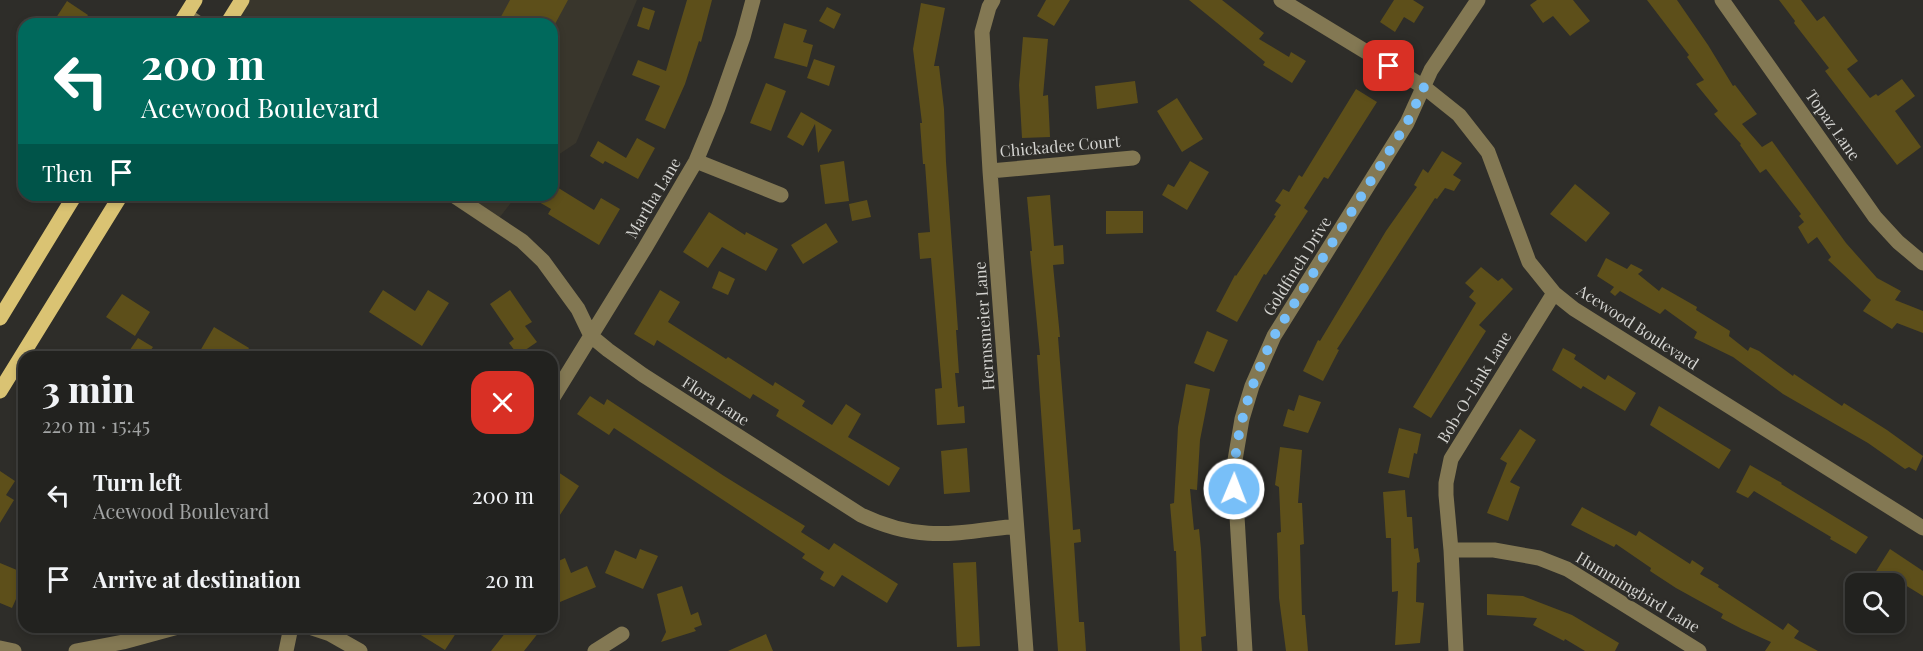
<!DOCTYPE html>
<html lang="en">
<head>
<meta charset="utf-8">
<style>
	:root { --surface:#22221f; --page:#2e2f2c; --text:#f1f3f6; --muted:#a2a4a4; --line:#3f3f3d }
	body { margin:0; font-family:"Playfair Display",serif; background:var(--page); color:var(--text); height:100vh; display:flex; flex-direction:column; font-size:22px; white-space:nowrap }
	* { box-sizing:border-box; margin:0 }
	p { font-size:20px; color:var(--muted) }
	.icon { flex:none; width:33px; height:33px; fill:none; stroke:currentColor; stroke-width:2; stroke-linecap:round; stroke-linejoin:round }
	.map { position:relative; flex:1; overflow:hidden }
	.side { position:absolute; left:18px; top:351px; width:540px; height:282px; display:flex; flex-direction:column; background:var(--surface); border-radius:18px; box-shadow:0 3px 9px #0003,0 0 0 2px var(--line) }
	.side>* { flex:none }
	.banner { position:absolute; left:18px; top:18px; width:540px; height:183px; border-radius:18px; box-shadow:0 3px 9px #0003,0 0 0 2px var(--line); background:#00695c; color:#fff; overflow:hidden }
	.buttons { position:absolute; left:1845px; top:573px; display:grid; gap:12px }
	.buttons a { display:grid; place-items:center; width:60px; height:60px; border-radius:12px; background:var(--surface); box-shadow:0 3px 9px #0003,0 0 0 2px var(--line); font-size:30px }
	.pin { position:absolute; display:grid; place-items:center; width:51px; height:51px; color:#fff; margin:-26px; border-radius:12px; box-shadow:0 3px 9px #0006 }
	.me { position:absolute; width:66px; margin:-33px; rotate:1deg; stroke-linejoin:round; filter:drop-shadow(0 0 4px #0008) }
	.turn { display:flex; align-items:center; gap:21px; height:126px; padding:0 24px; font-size:27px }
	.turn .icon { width:78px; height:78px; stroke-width:2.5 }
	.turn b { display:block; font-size:42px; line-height:51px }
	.then { display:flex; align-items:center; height:57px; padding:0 24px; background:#0003; gap:12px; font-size:22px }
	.round { display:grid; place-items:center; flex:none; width:63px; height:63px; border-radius:18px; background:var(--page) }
	.summary { display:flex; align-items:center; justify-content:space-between; height:102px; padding:0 24px }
	h1 { font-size:36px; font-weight:800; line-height:45px }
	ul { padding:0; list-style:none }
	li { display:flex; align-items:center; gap:18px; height:84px; padding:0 24px }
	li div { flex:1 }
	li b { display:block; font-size:22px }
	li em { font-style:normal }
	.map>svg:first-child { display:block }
</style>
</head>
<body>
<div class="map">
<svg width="1923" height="651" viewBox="0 0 1923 651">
	<rect width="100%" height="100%" fill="#2e2d29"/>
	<path fill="#39362c" d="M242 0H637L576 143 552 159V24H227Z
		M453 195H517L496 222Z"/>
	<path fill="#5d4f1a" d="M510 0H568L555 24H497Z
		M687 0H712L701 42 699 41 685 84 665 129 645 120 660 86 632 75 638 60 666 71Z
		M1046 0H1070L1054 26 1037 16Z
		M1189 0H1222L1264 33 1259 39 1289 57 1291 52 1306 61 1292 83 1263 65 1265 62Z
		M1394 0H1413L1424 7 1414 23 1404 17 1395 32 1380 22Z
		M1537 0H1573L1590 21 1570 36 1553 16 1543 23 1530 5Z
		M1647 0H1677L1708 45 1733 86 1735 85 1757 114 1742 124 1762 147 1772 141 1846 243 1877 278 1901 291 1895 300 1923 311V333L1897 323 1892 329 1863 311 1871 300 1828 260 1831 257 1817 237 1808 244 1798 227 1804 222 1799 216 1801 214 1766 169 1760 173 1740 145 1741 144 1714 114 1718 111 1696 84 1704 80 1687 57 1689 55Z
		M1779 0H1801L1817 21 1824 16 1858 61 1847 69 1870 98 1876 94 1878 96 1902 79 1915 96 1895 111 1921 147 1897 165 1825 71 1829 68 1794 23 1795 21Z
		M67 1 88 15 82 24H52Z
		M921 3 945 8 934 66H939L944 109 946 162 958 330H956L959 373H955L958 407 964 406 965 423 937 425 935 389 942 388 931 258 920 259 918 233 930 232 925 164H923L920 123H922L913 49Z
		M643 7 655 11 649 30 637 26Z
		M827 7 841 14 834 29 819 21Z
		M784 23 807 30 803 42 813 45 807 67 774 58Z
		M1023 37 1048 39 1043 96 1048 95 1050 137 1022 138 1019 85Z
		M814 59 835 66 829 86 807 78Z
		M1135 81 1138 103 1097 109 1095 86Z
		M766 83 786 91 771 131 750 123Z
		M1356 89 1377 102 1328 179 1324 177 1304 208 1308 211 1266 275 1264 274 1237 322 1216 311 1235 275 1236 276 1276 216 1274 215 1281 205 1275 201 1283 189 1289 192 1299 175 1302 177Z
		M1177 98 1203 139 1182 152 1157 111Z
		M801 112 832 130 818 153 815 124 803 146 787 137Z
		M637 138 655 148 638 179 605 161 603 164 590 156 598 141 626 158Z
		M1442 151 1462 163 1453 175 1461 180 1454 191 1445 188 1437 199 1435 198 1337 349 1339 350 1323 381 1303 371 1318 340 1320 341 1386 231 1417 187 1414 185 1423 169 1428 173Z
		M844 161 849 201 825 204 820 165Z
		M1190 161 1209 172 1187 210 1162 195 1168 184 1174 187Z
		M552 184 594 210 601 198 620 209 599 245 548 214 551 209 527 195H552Z
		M1575 184 1610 213 1586 242 1550 214Z
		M1050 195 1054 246 1063 245 1064 264 1053 265 1060 337H1058L1072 514 1073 530 1080 529 1081 542 1074 543 1079 622H1084L1086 651H1058L1037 355H1040L1030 251H1032L1027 197Z
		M867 200 871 217 852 221 849 204Z
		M1106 211H1143V233L1106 234Z
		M709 212 745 235 746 232 778 249 766 271 722 247 708 268 683 252Z
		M826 223 838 242 803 264 791 245Z
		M1606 258 1627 269 1631 264 1643 270 1638 274 1659 291 1662 287 1697 307 1696 310 1730 331 1729 336 1748 351 1750 347 1759 351 1793 376 1794 374 1842 406 1844 403 1887 430 1923 456 1916 471 1909 467 1905 469 1868 443 1783 394 1733 357 1694 338 1697 332 1665 309 1660 314 1620 291 1615 296 1610 292 1614 287 1597 276Z
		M1481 267 1498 281 1502 278 1513 289 1479 325 1486 331 1431 418 1413 407 1476 303 1469 297 1474 291 1465 283Z
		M719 271 735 279 728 295 712 288Z
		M383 290 415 311 428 290 449 303 422 346 369 312Z
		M510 290 532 322 525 326 537 342 518 355 509 343 514 339 490 304Z
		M660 290 680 302 668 322 726 359 728 357 773 386 775 382 805 401 802 406 832 425 846 404 861 414 848 437 900 468 889 486 776 416 779 410 753 394 750 399 657 340 654 346 634 334Z
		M122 294 150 312 135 336 106 317Z
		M214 327 249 348 244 357H210L200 351Z
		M1207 331 1228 340 1214 372 1194 363Z
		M138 338 153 347 146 357H125Z
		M1563 348 1576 355 1574 359 1605 380 1608 375 1636 393 1625 411 1583 386 1581 389 1552 370Z
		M1186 384 1210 389 1200 440 1197 490 1190 489 1194 530 1199 529 1201 549 1206 636 1201 637 1202 651H1180L1176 551H1174L1170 504 1174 503 1178 427Z
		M1299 395 1321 402 1308 433 1283 426 1288 409 1294 411Z
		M590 396 604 405 607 399 724 476 805 526 801 532 829 550 834 543 898 584 887 603 842 575 834 587 820 579 824 572 802 558 805 554 614 428 609 435 577 414Z
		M1659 406 1731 450 1719 469 1650 425Z
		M1399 428 1421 434 1417 454 1414 453 1409 478 1388 473Z
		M1520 429 1536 440 1510 482 1520 487 1508 521 1487 513 1507 463 1500 459Z
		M1280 447 1302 450 1298 503H1302L1304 544 1300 545 1302 615H1305L1308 651H1286L1279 598 1278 560 1277 533 1281 532 1279 487 1275 485Z
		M967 448 970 492 944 494 941 451Z
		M1750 465 1782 483 1781 484 1868 537 1856 554 1830 539 1831 537 1754 491 1748 498 1736 492Z
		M552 468 579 486 552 527Z
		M0 471 15 481 6 495 14 500 0 523Z
		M1405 490 1407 517H1412L1414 549 1418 548 1420 562 1417 563 1416 602 1424 603 1420 643 1395 645 1398 591 1392 592 1391 538H1386L1383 492Z
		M1582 507 1636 536 1639 531 1690 564 1692 560 1704 568 1700 574 1719 585 1718 587 1783 630 1788 623 1799 631 1794 638 1818 651H1765L1771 642 1742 629 1721 618 1723 614 1676 588 1650 571 1651 568 1616 544 1614 547 1571 525Z
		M640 549 658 556 643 589 605 573 615 550 636 559Z
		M1890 549 1923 571V596L1892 577 1887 584 1873 576Z
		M565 558 571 573 587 566 596 587 560 602 552 583V564Z
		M976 562 980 646 957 647 953 563Z
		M0 563 24 573V581L12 608 0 603Z
		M682 586 691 615 698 612 702 625 694 628 696 631 661 642 666 632 657 594Z
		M1487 594 1523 596 1572 615 1619 643 1615 651H1585L1565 639 1564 641 1533 625 1537 618 1487 615Z
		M408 627H460L445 650Z
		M510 627H543L524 651H491Z
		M766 634 773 651H728Z"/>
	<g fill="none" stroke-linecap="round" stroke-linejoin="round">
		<path stroke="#837853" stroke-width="15" d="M993 0 989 7 982 32 990 171 1026 651
			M1281 0 1424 87 1459 115 1488 152 1529 262 1554 293 1574 309 1923 528
			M1722 0 1875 217 1898 242 1923 263
			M186 15 199 24
			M696 161 781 195
			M990 171 1133 158
			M453 195 522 241 543 261 578 309 591 336 608 350 643 375 861 515C920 543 955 533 1016 526
			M552 399 645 248 696 161 718 108 743 37 753 0
			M1451 550H1494L1539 558 1567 569 1699 651
			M309 627 330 634 360 651
			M0 648 14 651
			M76 651 123 642 178 627
			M286 651 291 627
			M595 651 622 634
			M1245 651 1234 466 1242 419 1252 386 1274 336 1407 123 1431 70 1478 0
			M1456 651 1451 550 1446 495V483L1451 459 1554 293"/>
		<path stroke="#dac373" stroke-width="15" d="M180 24 195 0
			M227 24 242 0
			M0 318 75 195
			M0 391 121 195"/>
	</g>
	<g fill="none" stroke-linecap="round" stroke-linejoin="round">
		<path stroke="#78bff8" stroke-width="10" stroke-dasharray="0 18" d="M1234 489C1233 435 1250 385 1274 336L1407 123 1424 87 1389 66"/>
	</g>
	<g text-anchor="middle" stroke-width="4.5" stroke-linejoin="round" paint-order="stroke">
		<g font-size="16" fill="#d3d3d0" stroke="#2e2d29">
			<text transform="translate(1833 125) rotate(55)" y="6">Topaz Lane</text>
			<text transform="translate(1060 146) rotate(-5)" y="6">Chickadee Court</text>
			<text transform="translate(653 198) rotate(-59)" y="6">Martha Lane</text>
			<text transform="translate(1297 266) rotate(-58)" y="6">Goldfinch Drive</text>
			<text transform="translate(984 326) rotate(-94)" y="6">Hermsmeier Lane</text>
			<text transform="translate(1638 327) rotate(33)" y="6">Acewood Boulevard</text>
			<text transform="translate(1474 387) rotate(-59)" y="6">Bob-O-Link Lane</text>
			<text transform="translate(716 401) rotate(33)" y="6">Flora Lane</text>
			<text transform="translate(1638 592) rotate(31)" y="6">Hummingbird Lane</text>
		</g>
	</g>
</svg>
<div class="buttons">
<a><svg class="icon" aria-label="search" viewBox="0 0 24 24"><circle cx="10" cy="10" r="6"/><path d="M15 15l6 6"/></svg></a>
</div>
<div class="pin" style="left:1389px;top:66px;background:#d93025"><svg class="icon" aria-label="arrive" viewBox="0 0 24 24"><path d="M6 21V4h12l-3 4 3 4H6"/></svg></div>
<svg class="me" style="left:1234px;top:489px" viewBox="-20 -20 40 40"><circle r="17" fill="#78bff8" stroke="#fff" stroke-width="3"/><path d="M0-11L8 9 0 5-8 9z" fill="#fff"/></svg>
<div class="banner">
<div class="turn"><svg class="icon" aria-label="left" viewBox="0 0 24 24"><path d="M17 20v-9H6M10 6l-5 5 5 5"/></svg><div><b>200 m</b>Acewood Boulevard</div></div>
<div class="then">Then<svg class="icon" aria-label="arrive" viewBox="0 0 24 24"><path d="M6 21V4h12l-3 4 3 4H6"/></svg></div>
</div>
<section class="side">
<div class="summary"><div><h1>3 min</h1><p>220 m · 15:45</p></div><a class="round" style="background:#d93025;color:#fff"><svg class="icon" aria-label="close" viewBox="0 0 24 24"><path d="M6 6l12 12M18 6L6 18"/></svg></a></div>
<ul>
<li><svg class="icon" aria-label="left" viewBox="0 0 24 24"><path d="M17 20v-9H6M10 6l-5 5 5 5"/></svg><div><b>Turn left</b><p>Acewood Boulevard</p></div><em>200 m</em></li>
<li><svg class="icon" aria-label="arrive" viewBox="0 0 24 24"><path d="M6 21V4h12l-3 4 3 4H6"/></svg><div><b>Arrive at destination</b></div><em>20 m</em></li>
</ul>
</section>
</div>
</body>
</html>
